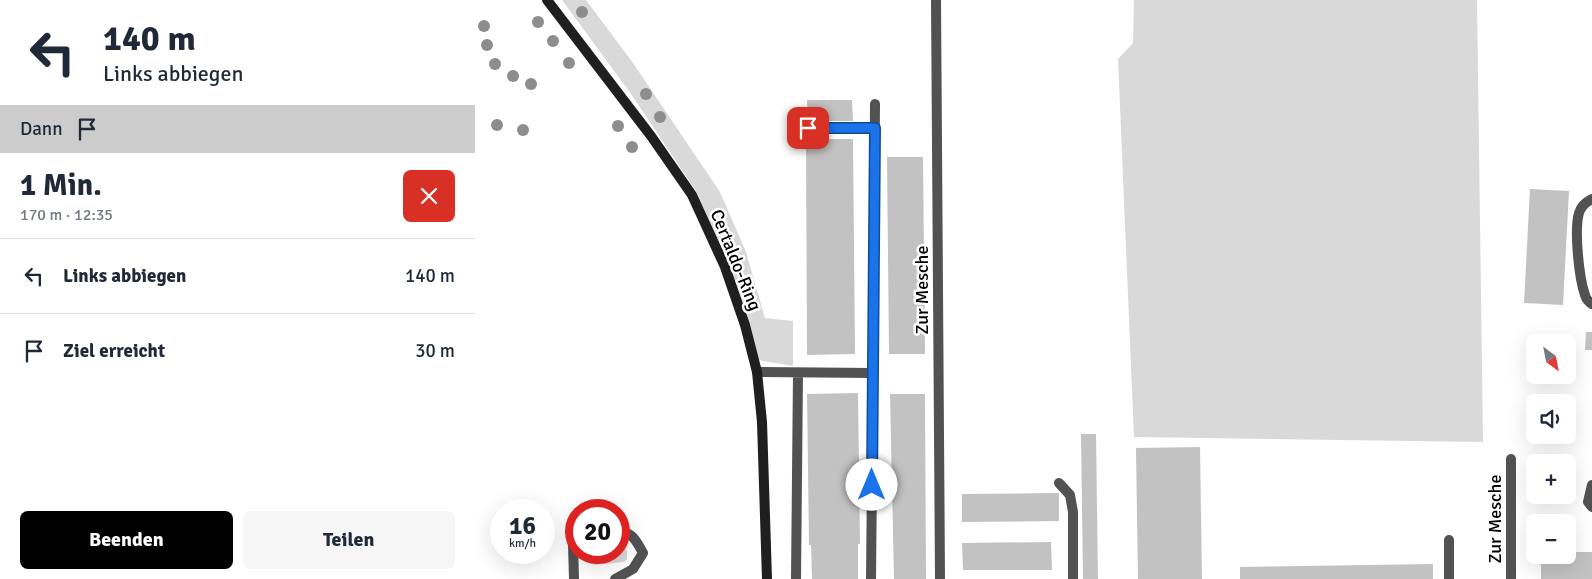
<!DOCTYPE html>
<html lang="de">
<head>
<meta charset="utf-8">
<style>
	:root { --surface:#fff; --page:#f6f6f7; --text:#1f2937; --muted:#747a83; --line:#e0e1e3; --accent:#000 }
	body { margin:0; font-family:Signika,sans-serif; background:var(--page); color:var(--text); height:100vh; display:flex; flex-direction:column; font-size:19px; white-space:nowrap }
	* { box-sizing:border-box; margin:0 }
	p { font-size:16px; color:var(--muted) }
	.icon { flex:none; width:28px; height:28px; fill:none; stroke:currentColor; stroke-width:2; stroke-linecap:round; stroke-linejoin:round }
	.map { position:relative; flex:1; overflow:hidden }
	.details { display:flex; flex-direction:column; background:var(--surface); width:475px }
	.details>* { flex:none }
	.top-card { background:#fff; color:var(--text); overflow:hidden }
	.needle { width:32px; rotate:148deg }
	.controls { position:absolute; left:1051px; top:334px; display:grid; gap:10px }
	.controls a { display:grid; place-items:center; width:50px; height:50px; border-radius:8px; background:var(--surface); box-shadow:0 5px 20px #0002; font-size:25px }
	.speed { position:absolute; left:15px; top:499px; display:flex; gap:10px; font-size:25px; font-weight:700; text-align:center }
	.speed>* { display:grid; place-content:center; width:65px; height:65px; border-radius:50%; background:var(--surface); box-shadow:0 5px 20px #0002; line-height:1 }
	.speed small { font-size:12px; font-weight:400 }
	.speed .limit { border:8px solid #d22; background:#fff; color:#111 }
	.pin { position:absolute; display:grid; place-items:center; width:42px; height:42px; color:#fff; margin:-21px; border-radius:10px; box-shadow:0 2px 8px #0006 }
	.me { position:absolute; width:55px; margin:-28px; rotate:0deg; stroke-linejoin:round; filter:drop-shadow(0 0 4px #0008) }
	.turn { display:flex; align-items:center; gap:18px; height:105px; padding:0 20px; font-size:22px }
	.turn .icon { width:65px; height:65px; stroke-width:2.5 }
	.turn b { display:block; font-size:35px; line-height:42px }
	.then { display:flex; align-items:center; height:48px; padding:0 20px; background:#0003; gap:10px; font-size:19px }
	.round { display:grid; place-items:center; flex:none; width:52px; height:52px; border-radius:8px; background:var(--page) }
	.overview { display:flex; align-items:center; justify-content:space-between; height:85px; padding:0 20px }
	h1 { font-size:30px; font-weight:800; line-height:38px }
	.action { display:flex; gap:10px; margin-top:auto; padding:10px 20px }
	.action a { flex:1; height:58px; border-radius:8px; background:var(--accent); color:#fff; font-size:20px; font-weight:800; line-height:58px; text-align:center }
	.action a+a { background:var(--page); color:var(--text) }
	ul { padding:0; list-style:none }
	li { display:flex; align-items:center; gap:15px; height:75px; padding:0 20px; border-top:1px solid var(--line) }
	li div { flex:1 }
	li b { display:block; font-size:19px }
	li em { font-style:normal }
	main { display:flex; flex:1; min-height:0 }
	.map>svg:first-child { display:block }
</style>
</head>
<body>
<main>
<section class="details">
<div class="top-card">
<div class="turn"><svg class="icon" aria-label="left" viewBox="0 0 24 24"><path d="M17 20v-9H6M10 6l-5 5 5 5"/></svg><div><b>140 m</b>Links abbiegen</div></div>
<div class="then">Dann<svg class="icon" aria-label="arrive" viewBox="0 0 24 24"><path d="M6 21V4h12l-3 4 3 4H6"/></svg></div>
</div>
<div class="overview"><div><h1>1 Min.</h1><p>170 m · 12:35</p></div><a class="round" style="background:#d93025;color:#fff"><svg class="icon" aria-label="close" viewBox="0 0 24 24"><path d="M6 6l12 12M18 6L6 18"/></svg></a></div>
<ul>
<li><svg class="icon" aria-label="left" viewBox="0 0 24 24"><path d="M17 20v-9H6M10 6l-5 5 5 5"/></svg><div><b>Links abbiegen</b></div><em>140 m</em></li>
<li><svg class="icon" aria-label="arrive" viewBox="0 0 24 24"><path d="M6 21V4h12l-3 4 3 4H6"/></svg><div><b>Ziel erreicht</b></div><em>30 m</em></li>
</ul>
<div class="action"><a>Beenden</a><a>Teilen</a></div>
</section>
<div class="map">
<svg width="1117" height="579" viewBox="0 0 1117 579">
	<rect width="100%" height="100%" fill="#fff"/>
	<path fill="#d9d9d9" d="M87 0H111L158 63 245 192 271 252 290 318 318 321V366L283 360 275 323 255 265 221 191 156 94Z
		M659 0H1002L1008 442 659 437 643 59 658 43Z
		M144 545H147L152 551V559L149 562 119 565 113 561 114 553 144 552Z"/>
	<path fill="#c2c2c2" d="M332 100H377L378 121H333Z
		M331 139H378L380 354 332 355Z
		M412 157H448L450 354H414Z
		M1055 189 1094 191 1088 305 1049 303Z
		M1111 332H1117V350H1110Z
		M383 393 385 544H383V579H337L336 545H334L332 394Z
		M415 394H450L451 579H419Z
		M606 434H621L623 579H608Z
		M725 447 727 579H663L661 448Z
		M584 493V521L487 522V494Z
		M576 542 577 570H488L487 543Z
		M1092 552H1117V579H1066V555H1092Z
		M958 564V579H765V567Z"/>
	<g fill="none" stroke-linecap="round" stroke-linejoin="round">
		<path stroke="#525252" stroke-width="10" d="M461 0 465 579
			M333 128H400
			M1117 199C1111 202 1106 206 1104 213 1099 230 1104 278 1110 295 1111 299 1114 302 1117 304
			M282 372 398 373 396 579
			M398 373 400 104
			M584 483 595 495 598 512V579
			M1117 485 1113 502 1117 507
			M974 540V579
			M99 579 98 544 101 541
			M140 579 158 569 168 553C162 542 157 531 144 532
			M321 579 323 373"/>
		<path stroke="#525252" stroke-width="10" d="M1036 579V459"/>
		<path stroke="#1f1f1f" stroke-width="10" d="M72 0 176 136 217 195 250 267 270 325 282 372 287 422 292 579"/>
	</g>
	<g fill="#8d8d8d">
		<circle cx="107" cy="12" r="6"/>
		<circle cx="63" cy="22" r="6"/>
		<circle cx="9" cy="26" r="6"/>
		<circle cx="78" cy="41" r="6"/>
		<circle cx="12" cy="45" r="6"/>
		<circle cx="94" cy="63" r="6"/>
		<circle cx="20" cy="64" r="6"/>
		<circle cx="38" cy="76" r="6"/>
		<circle cx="56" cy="84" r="6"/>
		<circle cx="171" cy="94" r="6"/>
		<circle cx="185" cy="117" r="6"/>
		<circle cx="22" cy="125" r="6"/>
		<circle cx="143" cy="126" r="6"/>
		<circle cx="48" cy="130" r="6"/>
		<circle cx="157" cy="147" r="6"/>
	</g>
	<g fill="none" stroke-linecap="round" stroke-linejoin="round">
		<defs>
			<path id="route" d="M333 128H400L397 485"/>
		</defs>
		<use href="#route" stroke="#114b97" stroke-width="12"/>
		<use href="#route" stroke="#1a73e8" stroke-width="9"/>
	</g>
	<g text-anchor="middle" stroke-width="5" stroke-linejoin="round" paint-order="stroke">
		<g font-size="18" fill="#000" stroke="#fff">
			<text transform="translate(261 260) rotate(68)" y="6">Certaldo-Ring</text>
			<text transform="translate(447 290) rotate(-90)" y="6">Zur Mesche</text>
			<text transform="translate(1020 519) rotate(-90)" y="6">Zur Mesche</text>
		</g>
	</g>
</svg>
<div class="controls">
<a><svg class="needle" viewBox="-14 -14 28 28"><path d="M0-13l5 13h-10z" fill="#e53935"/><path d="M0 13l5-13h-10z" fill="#747a83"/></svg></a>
<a><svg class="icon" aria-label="sound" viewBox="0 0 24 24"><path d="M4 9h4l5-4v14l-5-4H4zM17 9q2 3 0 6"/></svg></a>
<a>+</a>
<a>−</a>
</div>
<div class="speed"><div>16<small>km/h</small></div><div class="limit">20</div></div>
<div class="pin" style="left:333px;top:128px;background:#d93025"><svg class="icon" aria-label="arrive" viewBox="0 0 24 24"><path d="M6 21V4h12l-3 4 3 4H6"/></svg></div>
<svg class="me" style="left:397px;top:485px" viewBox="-20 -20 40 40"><circle r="19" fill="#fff"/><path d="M0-13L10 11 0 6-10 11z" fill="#1a73e8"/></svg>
</div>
</main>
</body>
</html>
